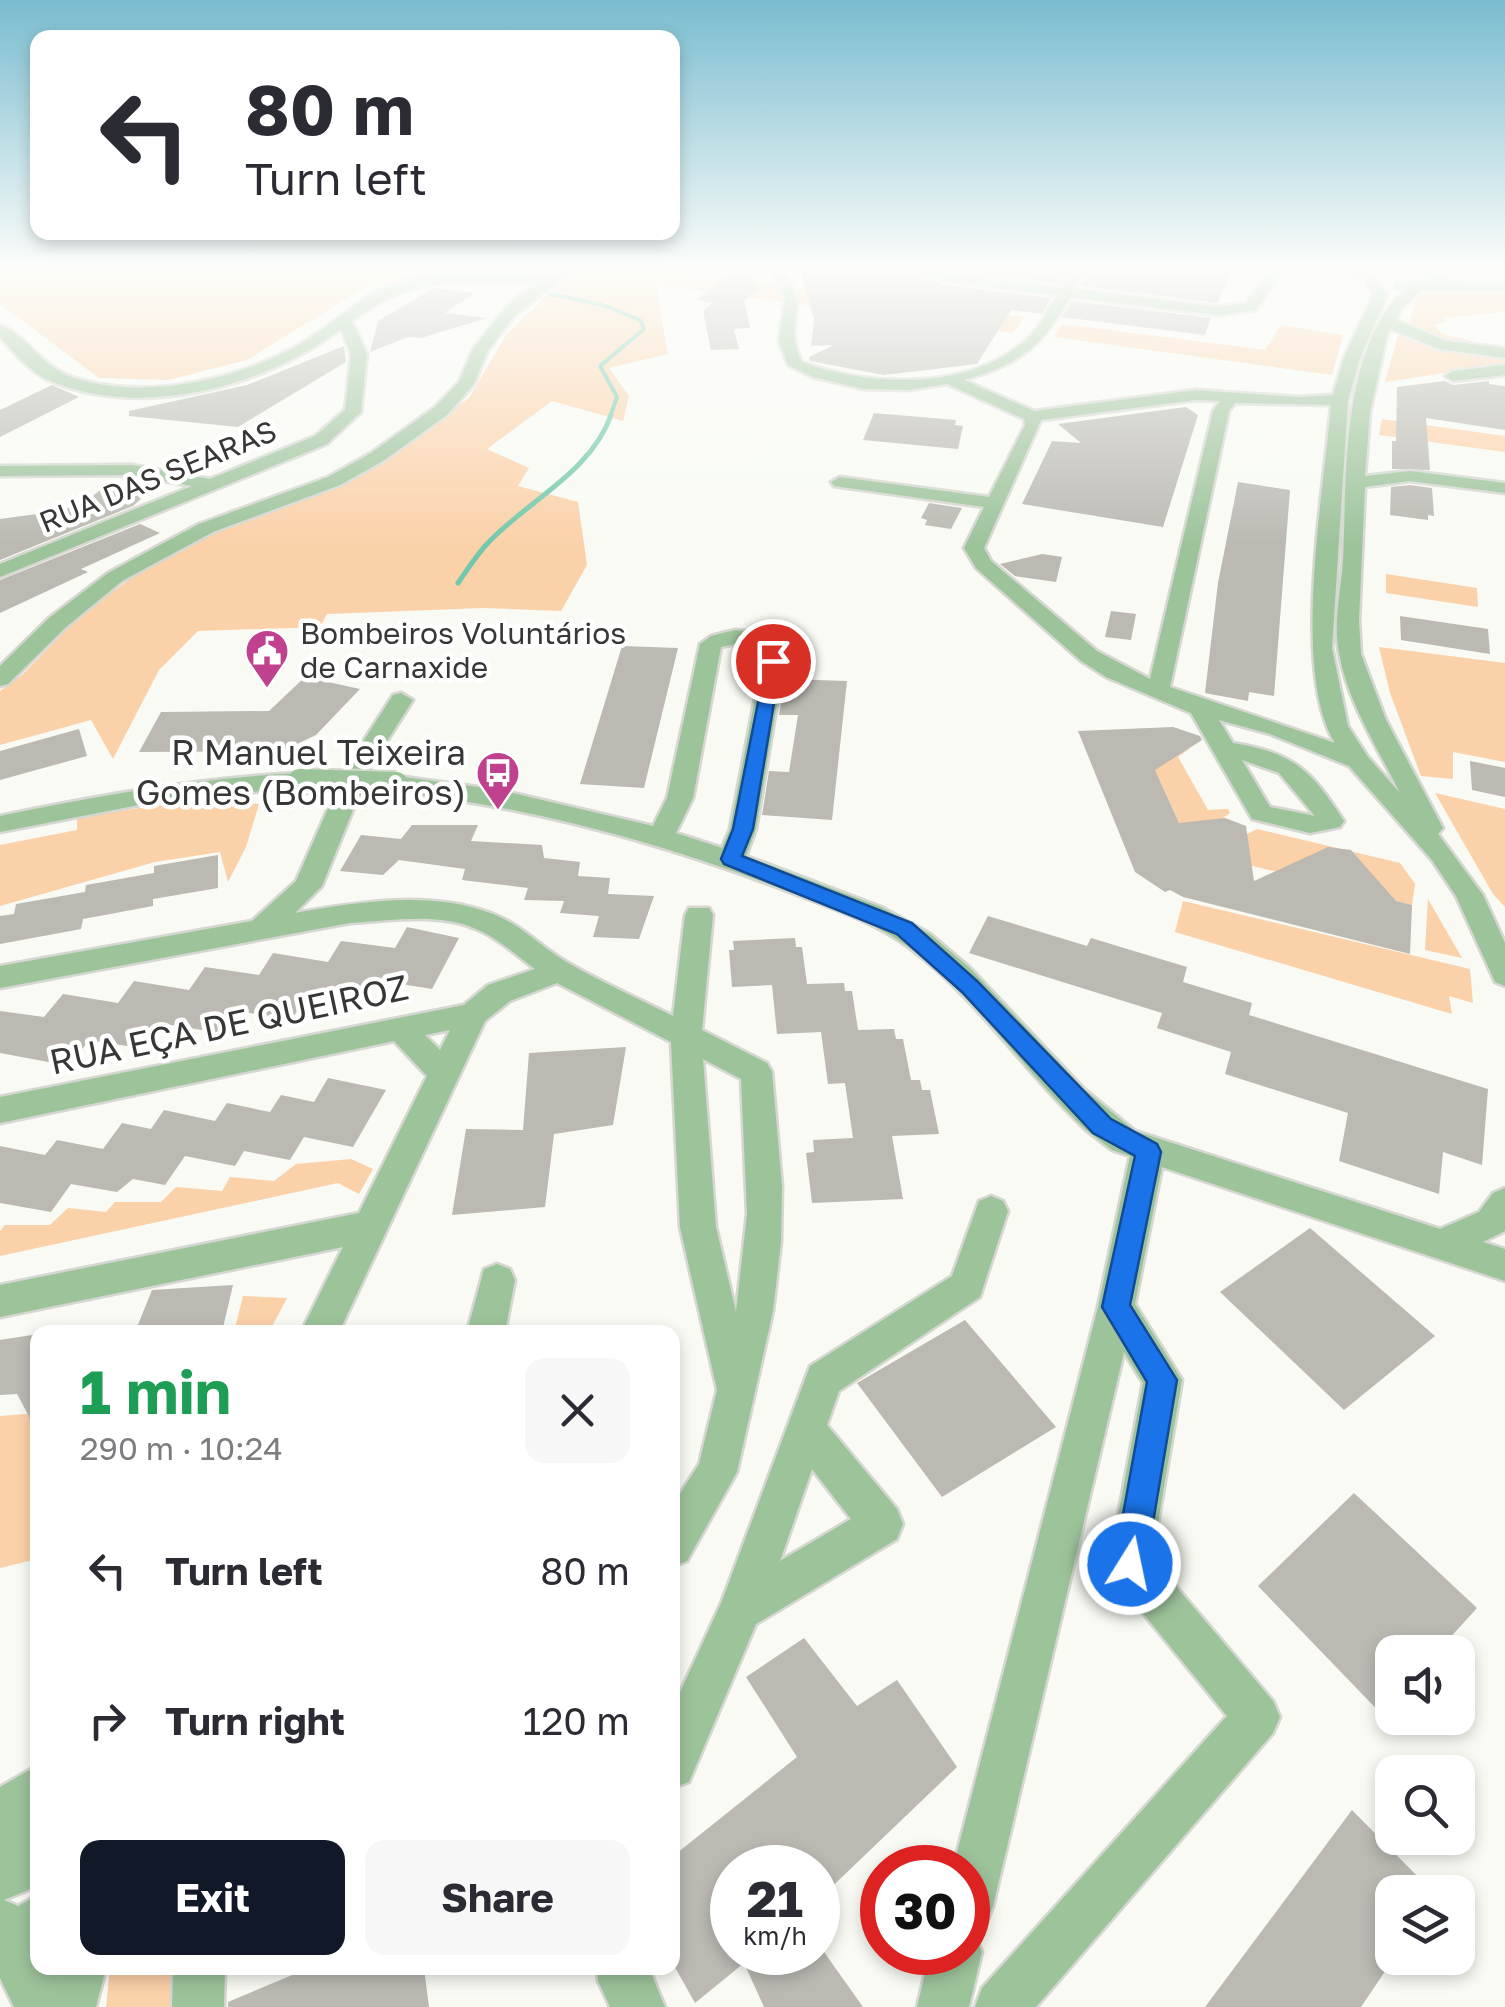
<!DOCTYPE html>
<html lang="en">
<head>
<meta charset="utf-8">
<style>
	:root { --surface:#fff; --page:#f7f7f7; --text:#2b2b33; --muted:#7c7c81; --accent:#111827 }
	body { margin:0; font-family:"Golos Text",sans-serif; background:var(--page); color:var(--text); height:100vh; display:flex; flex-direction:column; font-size:38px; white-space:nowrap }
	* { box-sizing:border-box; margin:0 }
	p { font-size:32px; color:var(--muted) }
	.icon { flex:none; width:55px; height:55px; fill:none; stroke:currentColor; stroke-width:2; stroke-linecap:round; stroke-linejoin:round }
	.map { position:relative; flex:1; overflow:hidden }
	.panel { position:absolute; left:30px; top:1325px; width:650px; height:650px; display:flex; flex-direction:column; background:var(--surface); border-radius:20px; box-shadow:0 5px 15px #0003 }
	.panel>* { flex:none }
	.hud { position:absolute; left:30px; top:30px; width:650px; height:210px; border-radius:20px; box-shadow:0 5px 15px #0003; background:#fff; color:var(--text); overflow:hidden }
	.fabs { position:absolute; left:1375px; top:1635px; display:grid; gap:20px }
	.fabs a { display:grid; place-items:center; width:100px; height:100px; border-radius:20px; background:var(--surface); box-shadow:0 5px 15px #0003; font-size:50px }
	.speed { position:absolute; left:710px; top:1845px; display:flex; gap:20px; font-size:50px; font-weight:700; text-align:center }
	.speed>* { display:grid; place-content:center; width:130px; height:130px; border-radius:50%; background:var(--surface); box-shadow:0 5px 15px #0003; line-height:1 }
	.speed small { font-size:25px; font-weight:400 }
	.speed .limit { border:15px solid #d22; background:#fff; color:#111 }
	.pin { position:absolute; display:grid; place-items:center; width:85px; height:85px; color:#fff; margin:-42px; border:5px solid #fff; border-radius:50%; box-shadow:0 2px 10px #0007 }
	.me { position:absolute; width:110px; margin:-55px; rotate:10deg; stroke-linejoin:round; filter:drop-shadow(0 0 8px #0008) }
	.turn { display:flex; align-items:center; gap:35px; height:210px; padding:0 50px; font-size:45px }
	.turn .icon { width:130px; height:130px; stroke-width:2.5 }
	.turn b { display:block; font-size:70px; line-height:85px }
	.round { display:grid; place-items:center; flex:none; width:105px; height:105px; border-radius:20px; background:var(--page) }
	.overview { display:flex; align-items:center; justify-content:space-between; height:170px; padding:0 50px }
	h1 { font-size:60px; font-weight:700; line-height:75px; color:#1e9e55 }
	.action { display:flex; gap:20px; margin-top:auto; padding:20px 50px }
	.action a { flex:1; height:115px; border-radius:20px; background:var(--accent); color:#fff; font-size:40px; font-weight:700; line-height:115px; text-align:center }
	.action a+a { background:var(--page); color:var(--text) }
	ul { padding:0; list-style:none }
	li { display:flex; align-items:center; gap:30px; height:150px; padding:0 50px }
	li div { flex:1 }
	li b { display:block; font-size:38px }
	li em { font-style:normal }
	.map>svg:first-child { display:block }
</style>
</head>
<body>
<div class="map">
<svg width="1505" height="2007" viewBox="0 0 1505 2007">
	<rect width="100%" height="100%" fill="#f8faf3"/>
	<path fill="#fbd1a9" d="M0 265H510L367 286 247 360 168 380 99 378 0 304Z
		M579 265H627L1024 317 1013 333 656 285 668 354 609 368 629 396 623 421 552 401 487 449 529 468 518 486 578 502 587 565 561 611 483 608 327 614 320 627 198 631 159 670 113 759 91 720 0 745V691L23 674 80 616 145 568 225 527 354 480 469 398 506 335Z
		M1442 288 1505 289V312L1443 318 1447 322 1434 325 1441 333 1494 347 1438 341 1409 326 1417 294Z
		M1062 324 1265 350 1281 325 1343 335 1332 375 1054 337Z
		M1398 335 1430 348 1505 355V364L1385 382Z
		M1382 419 1505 436V452L1379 435Z
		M1386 574 1477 588 1478 607 1386 593Z
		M1379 647 1505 663V762L1453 752V779L1421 776 1390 693Z
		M1178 728 1189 749 1178 757 1208 810 1228 809 1230 813 1213 825 1236 840 1257 829 1400 863 1415 884 1412 905 1192 851 1136 729Z
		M1435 793 1505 809V907L1493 894Z
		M188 800 259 804 246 847 228 882 220 852 155 862 0 906V845L77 830V818Z
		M1428 899 1462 958 1425 950Z
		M1183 901 1470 969 1473 1003 1449 996 1452 1014 1175 932Z
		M351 1159 373 1169 359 1194 338 1183 0 1256V1231L5 1225H50L68 1208 106 1212 115 1202H161L176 1187 222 1191 230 1177 274 1181 296 1164Z
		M243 1296 287 1298 269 1332H234Z
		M37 1413V1559L0 1568V1416Z
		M110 1968H175L172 2007H106Z"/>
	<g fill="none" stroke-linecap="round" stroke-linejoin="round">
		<path stroke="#73c7aa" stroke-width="4" d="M550 294 603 305 640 320 644 329 600 366 617 397 610 417"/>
		<path stroke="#73c7aa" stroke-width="5" d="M458 583C467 570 476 556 486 545 525 502 591 473 611 415"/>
	</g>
	<path fill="#bbb9b2" d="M866 265H917L926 279 944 285 1051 298 1042 314 1011 310 977 364 884 375 810 361 809 357 834 345 811 346 814 319 801 271 866 272Z
		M942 265H1072L1060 284 948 269Z
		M1094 265H1204L1234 269 1217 303 1081 286Z
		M744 269 760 288 744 301 750 328 734 329 739 349 711 350 703 311 713 303 696 300 731 273Z
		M434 288 475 293 445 313 487 318 421 338 408 337 370 352 378 321Z
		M1072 301 1211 318 1205 335 1062 317Z
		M344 346 346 362 238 427 129 416V411L247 385Z
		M1445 381 1453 385 1489 381V384L1505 386V430L1426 418 1430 470 1392 469V441H1396L1397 387Z
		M52 385 79 397 0 437V410Z
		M1186 407 1198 415 1163 527 1022 504 1052 441 1081 443 1058 424Z
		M874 413 956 420 955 425 963 426 958 449 863 440Z
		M1238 482 1290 490 1274 696 1249 692 1248 701 1205 693 1218 583Z
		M107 484 154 487 133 506 0 560V519L66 510 75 501 86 502Z
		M1410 485 1432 488 1434 516 1428 515V520L1390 515 1391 487Z
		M929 503 962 508 951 529 925 525 927 520 921 518Z
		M140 524 160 533 81 569 88 572 0 613V580Z
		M1042 554 1062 557 1056 582 1015 576 1000 564Z
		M1111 611 1136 614 1131 640 1105 637Z
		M1400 616 1488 629 1490 654 1401 640Z
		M622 646 678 648 644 788 580 784Z
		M305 677 360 689 316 735 293 746 281 751 139 752 161 712 269 711Z
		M785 679 847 681 832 820 762 815 769 771 789 772 798 715H779Z
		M1173 727 1200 736 1202 740 1155 770 1179 823 1225 818 1246 826 1254 881 1328 847 1351 850 1396 901 1412 905 1410 954 1183 897 1170 890 1165 892 1135 872 1078 731Z
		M79 729 87 756 0 780V751Z
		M1470 761 1505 768V797L1472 790Z
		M412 825H478L471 841 542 845 544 858 580 862 578 876 610 878 608 894 654 896 639 939 593 937 599 916 560 913 564 901 524 900 528 888 462 880 465 869 399 860 383 875 340 871 361 835 401 839Z
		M218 855V888L153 899V906L83 919 81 929 0 944V916L14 914 16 904 85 892 86 885 154 873V866Z
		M988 916 1087 946 1091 938 1187 967 1183 982 1252 1003 1249 1015 1488 1089 1482 1165 1443 1152 1439 1194 1339 1161 1348 1113 1225 1074 1231 1052 1157 1028 1162 1013 969 953Z
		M407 927 459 938 432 989 376 980 363 1004 307 996 292 1019 235 1011 220 1033 165 1024 146 1049 89 1040 70 1066 0 1053V1011L44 1017 63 994 118 1003 134 981 189 990 205 967 259 975 273 953 328 962 341 941 395 948Z
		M795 938 796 947H802L807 984 844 983 845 991H852L858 1030 894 1029 896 1039H903L911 1080H920L922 1090H930L939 1134 892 1136 903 1199 812 1203 806 1153 814 1152 813 1140 853 1138 845 1083 828 1084 821 1032 777 1034 772 985 732 987 729 950H734L733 941Z
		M626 1047 613 1125 554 1134 545 1207 452 1215 466 1129 523 1130 529 1053Z
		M328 1078 386 1090 353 1147 304 1137 290 1160 244 1151 235 1166 185 1156 165 1185 133 1179 117 1192 71 1184 51 1212 0 1203V1146L45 1155 57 1140 103 1149 122 1123 151 1129 164 1110 215 1121 227 1103 270 1112 281 1095 314 1102Z
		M1310 1228 1435 1336 1344 1410 1220 1292Z
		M233 1285 222 1332H135L152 1290Z
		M965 1320 1056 1427 942 1497 857 1383Z
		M38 1334V1433L17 1394 0 1395V1340Z
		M1354 1493 1477 1608 1437 1652H1392V1725L1258 1586Z
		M804 1638 857 1706 897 1680 957 1767 818 1900V1868H732V1952H824L863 2007H764L744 1963 695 2003 672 1962V1857L797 1757 746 1677Z
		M1352 1810 1433 1892H1392V1961L1361 2007H1205Z
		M309 1968H424L429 2007H228V2002Z"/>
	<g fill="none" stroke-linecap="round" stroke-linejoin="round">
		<defs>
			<path id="minor" d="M564 265H579L515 315 488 350 474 384 447 415 383 461 340 485 213 532 122 581 65 628 8 684 0 686V666L49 618 108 573 199 524 328 477 371 453 435 407 459 382 473 349 505 309 527 289 538 286 527 282C454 283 414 274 352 321L367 354 361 412 327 444 0 577V564L192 486 132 475 0 476V466L132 465 210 479 315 436 345 410 351 354 341 329C265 387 138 421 46 379 28 370 14 352 0 337V325C30 337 40 369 81 380 149 399 236 380 297 346 324 331 346 309 373 294 414 270 501 265 546 279Z
				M677 265H743L736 269H684Z
				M921 265H935L947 273 1062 288 1076 265H1090L1075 289 1218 307 1246 303 1272 265H1286L1256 310 1251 311 1218 315 1070 297C1040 349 1021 363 964 380L1034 411 1196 390 1298 397 1333 395 1344 358 1373 295 1365 278H1355L1327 265H1346L1365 272V277H1375L1387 295 1360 358 1348 400 1332 648 1348 726 1368 757 1400 793C1378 748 1348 703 1339 653 1333 622 1341 591 1343 561 1347 480 1340 348 1405 290L1396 289V283L1433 278 1410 265 1441 269 1447 281 1505 282V290H1422L1402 308 1396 320 1447 341 1505 348V358L1439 349 1391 329 1387 335 1370 412 1365 476 1410 471 1505 483V493L1410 481 1365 487 1359 620 1361 654 1386 720 1443 828 1438 834 1483 895 1505 943V986L1495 982 1456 896 1432 860 1349 766 1270 734 1219 720 1233 743C1294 753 1311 770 1344 821L1340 827 1310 833 1252 819 1191 713 1106 677 1081 661 976 568 964 548 984 507 834 486 831 482 840 477 989 497 1025 425 1024 419 947 384 908 390 864 389 813 377 788 365 779 341 785 299 769 267H779C816 311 780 318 802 362 867 386 963 391 1020 345 1037 333 1047 313 1057 295L944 281 927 275ZM1196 400 1220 401 1213 411 1150 679 1097 651 991 561 984 548 1041 420ZM1235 403 1331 405C1324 491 1291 672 1335 743L1170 687 1229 411ZM1242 760 1279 773 1315 816 1270 807Z
				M1505 365V375L1453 381 1445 376 1453 371Z
				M735 630 769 634 786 649 756 829 746 856 881 907 930 934 970 968 1084 1089 1135 1131 1440 1229 1479 1212 1493 1193 1505 1188V1231L1483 1242 1505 1249V1281L1162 1167 1135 1304 1182 1380 1152 1558 1273 1701 1280 1717 1273 1733 1036 2007H975L982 1988 1227 1716 1115 1579 1109 1564 1143 1383 1124 1352 993 1906 986 1924 968 1931 974 1934 982 1952 969 2007H917L930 1952H968V1868H953L1098 1307 1130 1156 1112 1150 1086 1130C1025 1073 978 999 911 949 874 921 829 907 787 891 659 842 532 807 396 792L383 784 396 776 500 790 653 826 667 798 700 644 711 636ZM744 642 764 651 730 829 722 848 676 833 693 798 721 647Z
				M401 693 413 700 370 768 322 886 295 913C358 902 431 890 493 914 522 925 543 949 570 964 603 983 639 999 673 1016L685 915 689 908H709L713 915 702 1030 767 1063 772 1072 782 1186 781 1242 773 1311 737 1472 687 1561 672 1567V1506L699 1464 717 1390 680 1227 671 1042 557 983 510 1001 485 1021 339 1332H301L343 1247 0 1317V1285L359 1213 427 1076 394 1041 0 1123V1097L464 1005 488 985 535 969C516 955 498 938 476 929 439 912 389 921 350 923L0 988V966L252 921 296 881 346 768 393 695ZM450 1030 440 1050 425 1035ZM703 1059 741 1079 747 1214 736 1312 716 1227Z
				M300 773 309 776 312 781 309 786 149 803 0 832V816C100 795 198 778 300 773Z
				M991 1196 1003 1201 1008 1211 980 1297 839 1391 827 1425 897 1509 903 1524 897 1539 756 1624 689 1782 672 1788V1710L722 1601 810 1366 952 1276 979 1201ZM812 1469 851 1519 780 1561Z
				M497 1264 510 1269 515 1280 505 1332H467L484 1269Z
				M38 1765V1886L4 1900 18 1906 38 1895V1968H106L96 2007H14L0 1978V1787Z
				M173 1968H225L224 2007H172Z
				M597 1968H649L665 2007H610L598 1981Z"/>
		</defs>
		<use href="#minor" stroke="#d5d7d1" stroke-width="5"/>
		<use href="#minor" fill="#9dc39b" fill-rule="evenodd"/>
		<defs>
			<path id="minor-bridge" d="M300 781 396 784"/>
		</defs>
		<use href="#minor-bridge" stroke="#d5d7d1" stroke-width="28" stroke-linecap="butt"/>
		<use href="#minor-bridge" stroke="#9dc39b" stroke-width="24"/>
	</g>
	<linearGradient id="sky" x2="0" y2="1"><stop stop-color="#79bccf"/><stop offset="0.49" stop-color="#fcfdfa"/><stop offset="1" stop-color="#fcfdfa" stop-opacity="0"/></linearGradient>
	<rect width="1505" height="546" fill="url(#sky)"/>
	<path fill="#1a73e8" stroke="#114b97" stroke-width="2.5" d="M767 657 781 661 753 829 742 856 912 923 977 981 1111 1119 1157 1144 1161 1152 1130 1305 1177 1380 1146 1564 1141 1575 1130 1580 1119 1575 1114 1564 1147 1382 1102 1307 1135 1156 1093 1133 962 992 897 934 724 864 721 859 733 829Z"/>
	<defs>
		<symbol id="civic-pin" viewBox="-11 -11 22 30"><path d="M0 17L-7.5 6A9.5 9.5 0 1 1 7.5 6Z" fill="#c0418d" stroke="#fff"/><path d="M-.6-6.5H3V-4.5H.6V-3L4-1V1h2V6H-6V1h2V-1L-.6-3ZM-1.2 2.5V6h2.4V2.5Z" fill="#fff"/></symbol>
		<symbol id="bus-pin" viewBox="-11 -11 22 30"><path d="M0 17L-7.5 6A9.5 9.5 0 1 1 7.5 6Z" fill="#c0418d" stroke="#fff"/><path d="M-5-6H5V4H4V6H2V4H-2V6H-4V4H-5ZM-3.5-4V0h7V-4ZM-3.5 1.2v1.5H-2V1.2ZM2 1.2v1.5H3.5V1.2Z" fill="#fff"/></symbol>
	</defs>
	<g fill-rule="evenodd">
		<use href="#civic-pin" x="242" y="626" width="50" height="68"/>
		<use href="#bus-pin" x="473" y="748" width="50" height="68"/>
	</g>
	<g text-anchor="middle" stroke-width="9" stroke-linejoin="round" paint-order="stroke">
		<g font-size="30" fill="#373735" stroke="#fff">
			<text transform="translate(158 477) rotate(-22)" y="10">RUA DAS SEARAS</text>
		</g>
		<g font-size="30" fill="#373735" stroke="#fff" text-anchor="start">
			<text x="300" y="644">Bombeiros Voluntários<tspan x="300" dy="34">de Carnaxide</tspan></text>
		</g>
		<g font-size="35" fill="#373735" stroke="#fff" text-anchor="end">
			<text x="466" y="765">R Manuel Teixeira<tspan x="466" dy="40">Gomes (Bombeiros)</tspan></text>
		</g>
		<g font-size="35" fill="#373735" stroke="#fff">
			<text transform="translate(229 1025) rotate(-12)" y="12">RUA EÇA DE QUEIROZ</text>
		</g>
	</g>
</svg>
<div class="fabs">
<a><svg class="icon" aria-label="sound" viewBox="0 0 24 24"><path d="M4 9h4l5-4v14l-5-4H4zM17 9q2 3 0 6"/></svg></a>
<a><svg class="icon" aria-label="search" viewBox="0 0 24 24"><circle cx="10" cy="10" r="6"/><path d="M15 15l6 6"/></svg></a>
<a><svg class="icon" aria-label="layers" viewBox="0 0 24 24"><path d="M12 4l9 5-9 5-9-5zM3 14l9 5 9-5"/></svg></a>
</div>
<div class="speed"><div>21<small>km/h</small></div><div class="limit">30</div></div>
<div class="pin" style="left:773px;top:661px;background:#d93025"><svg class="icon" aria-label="arrive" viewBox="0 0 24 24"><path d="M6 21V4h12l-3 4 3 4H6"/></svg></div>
<svg class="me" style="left:1130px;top:1564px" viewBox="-20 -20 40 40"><circle r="17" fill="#1a73e8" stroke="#fff" stroke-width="3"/><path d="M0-11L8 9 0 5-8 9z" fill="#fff"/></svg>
<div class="hud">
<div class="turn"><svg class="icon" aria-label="left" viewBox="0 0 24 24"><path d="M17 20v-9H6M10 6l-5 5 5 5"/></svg><div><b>80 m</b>Turn left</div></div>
</div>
<section class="panel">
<div class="overview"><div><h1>1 min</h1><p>290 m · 10:24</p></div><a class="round"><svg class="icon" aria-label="close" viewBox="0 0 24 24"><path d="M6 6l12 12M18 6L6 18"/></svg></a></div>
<ul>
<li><svg class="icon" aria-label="left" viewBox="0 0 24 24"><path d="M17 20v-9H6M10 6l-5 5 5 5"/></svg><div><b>Turn left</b></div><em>80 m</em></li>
<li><svg class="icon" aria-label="right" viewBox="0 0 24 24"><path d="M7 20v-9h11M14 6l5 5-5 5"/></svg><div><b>Turn right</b></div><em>120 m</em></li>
</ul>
<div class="action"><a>Exit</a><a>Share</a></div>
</section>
</div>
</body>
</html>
